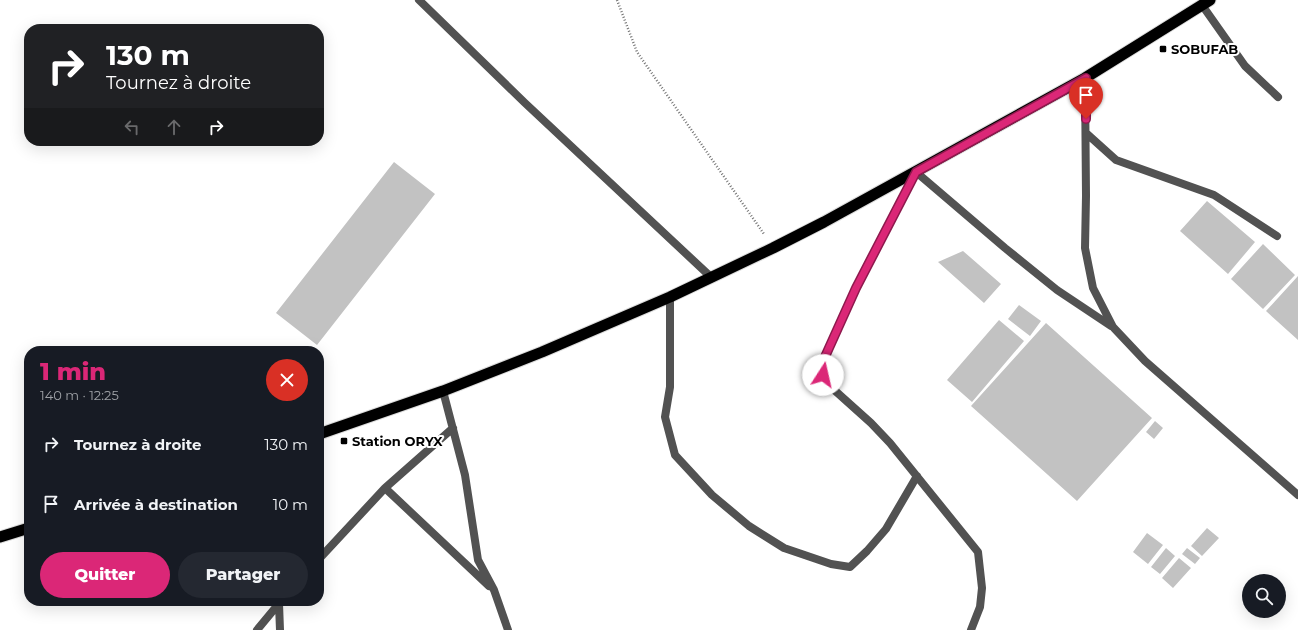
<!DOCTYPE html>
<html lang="fr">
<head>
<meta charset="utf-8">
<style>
	:root { --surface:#171b24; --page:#242831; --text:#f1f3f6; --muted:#9ea1a6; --accent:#db2777 }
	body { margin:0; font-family:Montserrat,sans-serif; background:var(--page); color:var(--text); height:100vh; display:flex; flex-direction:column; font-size:15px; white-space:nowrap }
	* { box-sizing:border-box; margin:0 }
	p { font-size:13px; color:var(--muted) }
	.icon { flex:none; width:22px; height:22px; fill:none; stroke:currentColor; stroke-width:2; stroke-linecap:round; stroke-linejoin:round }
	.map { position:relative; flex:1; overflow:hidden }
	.sheet { position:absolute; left:24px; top:346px; width:300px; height:260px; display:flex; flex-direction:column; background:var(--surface); border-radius:16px; box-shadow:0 4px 16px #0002 }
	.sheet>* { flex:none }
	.guide { position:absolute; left:24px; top:24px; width:300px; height:122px; border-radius:16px; box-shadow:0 4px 16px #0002; background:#202124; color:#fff; overflow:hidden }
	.controls { position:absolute; left:1242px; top:574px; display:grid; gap:8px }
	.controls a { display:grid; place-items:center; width:44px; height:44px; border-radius:50%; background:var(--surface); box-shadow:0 4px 16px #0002; font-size:20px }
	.pin { position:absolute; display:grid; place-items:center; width:34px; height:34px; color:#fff; margin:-41px -17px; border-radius:50% 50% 50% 0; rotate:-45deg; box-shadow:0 0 4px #0007 }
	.pin .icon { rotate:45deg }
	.me { position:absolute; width:44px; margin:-22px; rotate:10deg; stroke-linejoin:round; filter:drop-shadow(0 0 3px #0008) }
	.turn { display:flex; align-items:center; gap:14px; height:84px; padding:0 16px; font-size:18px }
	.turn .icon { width:52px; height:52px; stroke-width:2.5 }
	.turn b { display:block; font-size:28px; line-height:34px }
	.lanes { display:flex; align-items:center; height:38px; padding:0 16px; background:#0003; justify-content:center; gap:20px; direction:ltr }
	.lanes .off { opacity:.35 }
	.round { display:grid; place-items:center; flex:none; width:42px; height:42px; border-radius:21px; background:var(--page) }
	.head { display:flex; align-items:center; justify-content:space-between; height:68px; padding:0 16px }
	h1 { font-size:24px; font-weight:800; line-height:30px; color:var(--accent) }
	.button { display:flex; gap:8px; margin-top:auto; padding:8px 16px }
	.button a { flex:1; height:46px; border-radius:24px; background:var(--accent); color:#fff; font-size:16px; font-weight:800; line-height:46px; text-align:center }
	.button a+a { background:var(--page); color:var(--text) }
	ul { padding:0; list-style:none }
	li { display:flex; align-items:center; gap:12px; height:60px; padding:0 16px }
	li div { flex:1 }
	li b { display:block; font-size:15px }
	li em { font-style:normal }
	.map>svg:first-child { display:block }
</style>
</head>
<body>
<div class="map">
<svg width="1298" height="630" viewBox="0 0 1298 630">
	<rect width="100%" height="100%" fill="#fff"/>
	<path fill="#c2c2c2" d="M394 162 435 194 317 345 276 313Z
		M1207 201 1255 242 1228 274 1180 231Z
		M1263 244 1295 275 1263 309 1231 279Z
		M963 251 1001 284 984 303 938 262Z
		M1298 276V340L1266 311Z
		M1019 305 1041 321 1030 336 1008 319Z
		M999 320 1024 341 972 402 947 380Z
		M1046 323 1152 418 1077 501 971 406Z
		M1155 421 1163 428 1154 439 1146 432Z
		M1207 528 1219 538 1202 556 1191 546Z
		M1147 533 1163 545 1148 564 1133 552Z
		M1166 548 1175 556 1160 574 1151 567Z
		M1187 548 1200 558 1195 564 1182 554Z
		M1179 558 1191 568 1173 588 1162 578Z"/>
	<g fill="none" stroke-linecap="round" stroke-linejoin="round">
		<defs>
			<path id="trunk" d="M319 434 443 391 542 352 670 297 773 248 824 222 1085 78 1210 0
				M0 537 29 528"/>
		</defs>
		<use href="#trunk" stroke="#dbdbdb" stroke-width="13"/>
		<path stroke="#747474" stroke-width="2.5" stroke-dasharray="1 2" stroke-linecap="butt" d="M617 0 637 52 764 234"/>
		<path stroke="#525252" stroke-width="8" d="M1202 5 1245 66 1278 97
			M1085 78 1086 196 1085 248 1093 288 1113 327 1145 361 1298 495
			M1086 133 1116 160 1214 195 1277 236
			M916 172 1005 248 1057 290 1111 326"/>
		<path stroke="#525252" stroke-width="8" d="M419 0 525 103 712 278
			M916 172 856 288 824 359 823 375 832 388 871 423 890 443 978 552 982 588 980 607 971 630
			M670 297V387L665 417 675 455 712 495 749 526 784 548 831 564 850 567 867 551 886 529 917 476
			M443 391 465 475 478 560 494 590 508 630
			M385 488 489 586
			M319 559 385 488 453 428
			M279 604 280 630
			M257 630 281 601"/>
		<use href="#trunk" stroke="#000" stroke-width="11"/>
	</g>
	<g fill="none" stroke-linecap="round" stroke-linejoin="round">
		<defs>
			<path id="route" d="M823 375 824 359 856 288 916 172 1086 78V119"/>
		</defs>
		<use href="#route" stroke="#8e194d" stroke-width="10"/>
		<use href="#route" stroke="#db2777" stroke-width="7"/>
	</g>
	<g fill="#000" stroke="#fff" stroke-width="1.5">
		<rect x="1159" y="45" width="8" height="8" rx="2"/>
		<rect x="340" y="437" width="8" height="8" rx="2"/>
	</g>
	<g text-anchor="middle" stroke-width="4" stroke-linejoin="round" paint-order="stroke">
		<g font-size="13" font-weight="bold" fill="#000" stroke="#fff" text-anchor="start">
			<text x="1171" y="54">SOBUFAB</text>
			<text x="352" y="446">Station ORYX</text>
		</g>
	</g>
</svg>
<div class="controls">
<a><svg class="icon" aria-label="search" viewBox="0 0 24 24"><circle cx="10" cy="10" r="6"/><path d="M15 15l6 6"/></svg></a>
</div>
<div class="pin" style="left:1086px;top:119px;background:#d93025"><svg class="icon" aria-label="arrive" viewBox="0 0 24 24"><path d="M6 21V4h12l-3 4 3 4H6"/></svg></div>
<svg class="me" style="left:823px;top:375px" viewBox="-20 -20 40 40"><circle r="19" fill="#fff"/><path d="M0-13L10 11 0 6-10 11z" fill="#db2777"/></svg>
<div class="guide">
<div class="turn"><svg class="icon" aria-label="right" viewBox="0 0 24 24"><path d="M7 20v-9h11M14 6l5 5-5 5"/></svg><div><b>130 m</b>Tournez à droite</div></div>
<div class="lanes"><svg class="icon off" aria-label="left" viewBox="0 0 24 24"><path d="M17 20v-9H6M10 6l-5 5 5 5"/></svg><svg class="icon off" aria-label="ahead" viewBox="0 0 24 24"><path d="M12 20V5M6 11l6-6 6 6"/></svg><svg class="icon" aria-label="right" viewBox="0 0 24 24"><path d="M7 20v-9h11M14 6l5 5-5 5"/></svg></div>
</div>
<section class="sheet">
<div class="head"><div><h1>1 min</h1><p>140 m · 12:25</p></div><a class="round" style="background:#d93025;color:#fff"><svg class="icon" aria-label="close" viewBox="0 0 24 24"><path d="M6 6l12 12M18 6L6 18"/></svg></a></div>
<ul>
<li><svg class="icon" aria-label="right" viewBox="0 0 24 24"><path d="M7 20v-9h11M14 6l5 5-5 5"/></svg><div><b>Tournez à droite</b></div><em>130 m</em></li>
<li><svg class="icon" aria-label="arrive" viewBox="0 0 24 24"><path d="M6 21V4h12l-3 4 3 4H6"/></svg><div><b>Arrivée à destination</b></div><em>10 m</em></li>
</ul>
<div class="button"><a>Quitter</a><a>Partager</a></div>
</section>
</div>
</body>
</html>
